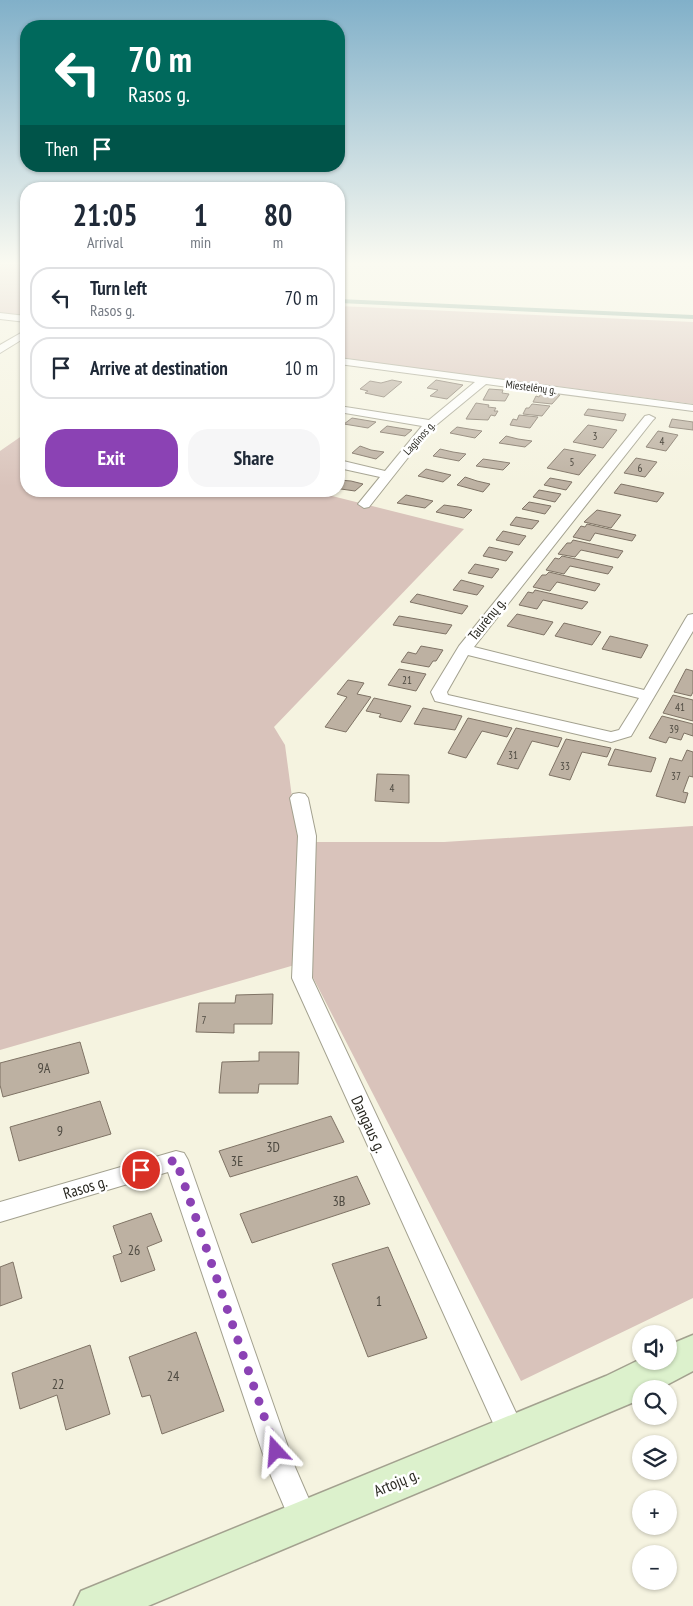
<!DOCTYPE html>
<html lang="en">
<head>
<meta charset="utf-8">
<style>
	:root { --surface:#fff; --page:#f6f6f7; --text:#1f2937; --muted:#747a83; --line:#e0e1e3; --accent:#8b42b4 }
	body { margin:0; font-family:"PT Sans Narrow",sans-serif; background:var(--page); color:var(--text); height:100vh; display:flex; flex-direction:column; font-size:19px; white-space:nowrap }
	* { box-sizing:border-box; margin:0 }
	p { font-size:16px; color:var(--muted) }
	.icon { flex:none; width:28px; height:28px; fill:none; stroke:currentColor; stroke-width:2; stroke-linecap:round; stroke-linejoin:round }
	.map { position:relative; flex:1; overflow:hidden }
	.drawer { position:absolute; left:20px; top:182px; width:325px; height:315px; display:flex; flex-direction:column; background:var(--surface); border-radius:20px; box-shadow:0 1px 4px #0004 }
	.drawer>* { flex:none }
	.guide { position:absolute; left:20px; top:20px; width:325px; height:152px; border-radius:20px; box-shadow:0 1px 4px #0004; background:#00695c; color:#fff; overflow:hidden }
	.tools { position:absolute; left:632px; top:1325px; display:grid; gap:10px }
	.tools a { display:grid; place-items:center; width:45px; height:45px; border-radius:50%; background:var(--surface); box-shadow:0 1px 4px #0004; font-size:25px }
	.pin { position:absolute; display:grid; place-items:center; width:42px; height:42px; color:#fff; margin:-21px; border:2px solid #fff; border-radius:50%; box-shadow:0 1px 5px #0007 }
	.me { position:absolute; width:55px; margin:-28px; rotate:341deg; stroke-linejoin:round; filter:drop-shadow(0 0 4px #0008) }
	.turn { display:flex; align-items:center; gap:18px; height:105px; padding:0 25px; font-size:22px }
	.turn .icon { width:65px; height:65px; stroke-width:2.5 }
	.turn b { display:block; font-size:35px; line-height:42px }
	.then { display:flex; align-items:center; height:48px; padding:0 25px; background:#0003; gap:10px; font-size:19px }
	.eta { display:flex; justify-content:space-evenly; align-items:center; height:85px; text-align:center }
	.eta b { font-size:30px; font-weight:700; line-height:35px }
	.cta { display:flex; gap:10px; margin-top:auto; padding:10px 25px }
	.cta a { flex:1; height:58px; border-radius:20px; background:var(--accent); color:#fff; font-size:20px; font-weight:700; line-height:58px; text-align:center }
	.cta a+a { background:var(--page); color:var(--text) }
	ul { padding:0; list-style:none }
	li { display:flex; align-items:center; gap:15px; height:62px; margin:0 10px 8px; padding:0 15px; border:2px solid var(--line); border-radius:20px }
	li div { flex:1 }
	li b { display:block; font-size:19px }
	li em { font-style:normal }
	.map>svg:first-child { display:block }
</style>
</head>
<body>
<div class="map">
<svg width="693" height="1606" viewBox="0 0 693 1606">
	<rect width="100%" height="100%" fill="#f5f3e0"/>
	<path fill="#d9c3bb" d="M0 262H26V317L0 313Z
		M339 306 693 322V404L339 358Z
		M26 433V491H312L464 529 274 727 285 745 298 842H444L693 826V1298L521 1381 305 962 0 1050V451Z"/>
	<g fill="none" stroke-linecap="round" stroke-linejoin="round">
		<path stroke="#88ab9a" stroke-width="4" d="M339 301 693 317"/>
	</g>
	<path fill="#bdb1a2" stroke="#7f7365" d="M392 380 402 382 384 397 365 393 368 391 360 389 370 381 381 383Z
		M436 380 463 385 447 399 430 396 438 390 427 388Z
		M489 389 503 390 502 393 509 394 505 401 483 400Z
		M542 392 560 395 552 404 533 402 536 396 539 397Z
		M476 403 489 405 488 407 496 408 494 411H498L495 416 491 415 488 420 466 419Z
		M532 404 550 406 542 416 523 414 526 408H529Z
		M588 409 626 414 623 421 584 415Z
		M519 415 538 417 530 428 510 425 513 419 517 420Z
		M352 418 376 422 368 428 344 424Z
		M672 419 693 422V430L669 427Z
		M588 425 617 430 603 448 573 442Z
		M387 426 399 428 412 430 405 436 380 432Z
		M457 427 469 429 482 431 475 438 450 433Z
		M658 431 678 435 666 451 646 447Z
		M506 436 518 439 532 441 525 447 499 443Z
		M360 446 371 450 384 452 376 459 352 453Z
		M440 449 453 452 466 454 459 461 433 456Z
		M564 449 596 455 579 475 547 468Z
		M636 458 657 462 645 477 624 473Z
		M483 459 497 461 510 463 503 470 476 466Z
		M426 469 438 472 451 475 443 482 418 476Z
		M465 477 477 481 490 484 483 492 457 485Z
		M550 478 572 482 566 490 544 485Z
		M339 480 351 481 363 484 355 491 341 489H339Z
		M621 484 664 493 657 502 614 493Z
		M539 490 561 494 555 502 533 497Z
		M406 495 420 498 433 501 425 508 397 503Z
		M529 502 551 506 545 514 522 509Z
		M444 505 458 507 472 510 464 518 436 512Z
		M597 510 621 515 611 528 584 522Z
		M516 517 539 521 532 529 510 525Z
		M587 524 636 535 632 541 595 533 590 541 573 537 581 526 585 527Z
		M503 531 526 536 519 545 496 540Z
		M573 540 623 551 618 558 581 550 575 557 558 554 567 543H571Z
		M489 547 513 552 506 561 483 556Z
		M562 556 613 567 608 574 570 566 564 574 546 570 555 558 559 559Z
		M475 564 499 569 492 578 468 573Z
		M549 572 600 584 595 591 557 582 550 591 533 587 542 575H546Z
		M461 580 484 586 477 595 453 590Z
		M535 590 588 602 582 609 543 600 537 609 519 605 528 592 533 593Z
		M417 594 468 606 462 614 410 602Z
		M517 614 553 622 544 635 507 626Z
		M399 616 452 625 446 634 393 625Z
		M564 623 601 632 592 645 555 636Z
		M610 636 648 645 641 658 602 649Z
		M421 646 443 650 436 661H433L429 667 401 662 408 652 416 654Z
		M399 669 426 674 416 691 388 685Z
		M686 669 693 671V692L691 696 674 692Z
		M348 680 364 683 357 694 371 697 346 732 325 727 347 697 337 694Z
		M673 695 693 700V721L663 713Z
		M374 698 411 706 401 722 379 717 381 714 366 711Z
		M423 708 462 716 455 730 414 724Z
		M662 716 693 724V736L684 733 681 740 669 737 666 743 649 738Z
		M468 718 512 728 507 737 482 731 466 758 448 753Z
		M516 728 562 738 558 747 532 741 518 769 497 764Z
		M566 739 611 748 607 757 582 752 570 780 549 775Z
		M615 749 656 758 651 772 608 765Z
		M687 750 693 752V777L689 776 683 792 688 793 685 803 656 796 670 758 682 761Z
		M377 774 409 775V803L375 801Z
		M273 994 272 1024H234V1033L196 1032 199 1003H235L236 995Z
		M80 1042 89 1073 3 1097 0 1085V1063Z
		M259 1052H299L298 1084H259L258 1093H219L222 1062 259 1061Z
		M100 1101 111 1134 19 1161 10 1127Z
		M331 1116 344 1142 230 1177 219 1151Z
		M357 1176 370 1204 252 1243 240 1214Z
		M151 1213 162 1241 147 1247 155 1270 121 1282 113 1256 122 1253 113 1226Z
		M388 1247 427 1338 368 1357 332 1264Z
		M13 1262 22 1298 0 1306V1267Z
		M196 1332 224 1411 162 1434 150 1395 142 1397 129 1357Z
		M90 1345 110 1414 66 1430 57 1395 20 1409 12 1373Z"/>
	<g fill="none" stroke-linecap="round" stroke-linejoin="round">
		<defs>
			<path id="street" d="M0 313 26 316V322L0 319Z
				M26 330V337L0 353V345Z
				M339 358 693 405V411L486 384 429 431 369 507 364 508 358 504 380 477 339 468V460L385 471 422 426 339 412V406L429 420 475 382 339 364Z
				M649 415 655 418 653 420 474 647 644 690 686 618 688 615 693 614V631L631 736 611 742 435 701 431 692 459 646 645 416ZM468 655 639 698 619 730 611 732 448 695 447 692Z
				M299 793 305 794 308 798 316 836 312 978 526 1434 522 1443 512 1447 502 1443 292 978 298 836 290 798 293 794Z
				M176 1151 184 1153 188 1160 295 1467 318 1520 314 1530 304 1534 294 1530 268 1469 168 1172 0 1222V1202Z"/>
			<path id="secondary" d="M693 1335V1371L659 1389H641V1398L634 1402 148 1606H74L81 1591 606 1376 641 1359V1361H669V1345Z"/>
		</defs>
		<use href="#street" stroke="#a3a18f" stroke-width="2"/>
		<use href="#secondary" stroke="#a3a18f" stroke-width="3"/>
		<use href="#street" fill="#fff" fill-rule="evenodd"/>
		<use href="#secondary" fill="#dcf1cc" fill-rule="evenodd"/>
	</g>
	<linearGradient id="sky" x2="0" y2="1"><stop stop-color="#81b0c9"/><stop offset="0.54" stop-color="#fafaf1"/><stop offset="1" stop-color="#fafaf1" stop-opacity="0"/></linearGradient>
	<rect width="693" height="487" fill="url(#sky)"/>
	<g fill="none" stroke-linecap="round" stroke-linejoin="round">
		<path stroke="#8b42b4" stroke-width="9" stroke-dasharray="0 16.2" d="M141 1170 176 1160 276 1451"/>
	</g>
	<g text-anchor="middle" stroke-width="5" stroke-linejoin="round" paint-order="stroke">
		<g font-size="11" fill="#292821" stroke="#fff">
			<text transform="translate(531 387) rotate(7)" y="4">Miestelėnų g.</text>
			<text transform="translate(419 438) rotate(-48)" y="4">Lagūnos g.</text>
		</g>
		<g font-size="11" fill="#4e4a41">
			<text x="595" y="440">3</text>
			<text x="662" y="445">4</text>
			<text x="572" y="466">5</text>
			<text x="640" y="472">6</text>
			<text x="407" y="684">21</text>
			<text x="680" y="711">41</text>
			<text x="674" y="733">39</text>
			<text x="513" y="759">31</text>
			<text x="565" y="770">33</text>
			<text x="676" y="780">37</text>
			<text x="392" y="792">4</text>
			<text x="204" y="1024">7</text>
		</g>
		<g font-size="14" fill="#292821" stroke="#fff">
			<text transform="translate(487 619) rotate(-51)" y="5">Taurėnų g.</text>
		</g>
		<g font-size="14" fill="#4e4a41">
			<text x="44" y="1073">9A</text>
			<text x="60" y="1136">9</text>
			<text x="273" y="1152">3D</text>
			<text x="237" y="1166">3E</text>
			<text x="339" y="1206">3B</text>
			<text x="134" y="1255">26</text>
			<text x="379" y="1306">1</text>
			<text x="173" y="1381">24</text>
			<text x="58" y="1389">22</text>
		</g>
		<g font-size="16" fill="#292821" stroke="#fff">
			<text transform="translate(369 1124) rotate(65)" y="6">Dangaus g.</text>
			<text transform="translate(85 1187) rotate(-17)" y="6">Rasos g.</text>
			<text transform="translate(396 1482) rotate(-23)" y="6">Artojų g.</text>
		</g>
	</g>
</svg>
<div class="tools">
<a><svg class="icon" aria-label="sound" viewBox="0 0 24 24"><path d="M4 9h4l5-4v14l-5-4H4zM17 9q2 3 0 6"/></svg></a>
<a><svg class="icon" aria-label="search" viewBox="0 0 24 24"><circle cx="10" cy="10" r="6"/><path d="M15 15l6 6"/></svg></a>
<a><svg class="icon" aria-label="layers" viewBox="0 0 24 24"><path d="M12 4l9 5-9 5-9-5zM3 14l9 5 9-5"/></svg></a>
<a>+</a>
<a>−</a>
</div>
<div class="pin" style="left:141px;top:1170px;background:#d93025"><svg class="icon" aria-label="arrive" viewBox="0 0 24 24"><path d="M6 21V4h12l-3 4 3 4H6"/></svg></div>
<svg class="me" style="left:276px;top:1451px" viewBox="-20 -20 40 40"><path d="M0-17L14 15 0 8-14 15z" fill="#8b42b4" stroke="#fff" stroke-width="4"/></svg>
<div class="guide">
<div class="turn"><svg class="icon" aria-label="left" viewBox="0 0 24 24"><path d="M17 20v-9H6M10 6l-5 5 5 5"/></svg><div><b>70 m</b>Rasos g.</div></div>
<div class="then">Then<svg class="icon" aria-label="arrive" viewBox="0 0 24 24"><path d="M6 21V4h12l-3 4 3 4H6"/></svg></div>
</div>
<section class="drawer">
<div class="eta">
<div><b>21:05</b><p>Arrival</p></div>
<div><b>1</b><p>min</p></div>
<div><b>80</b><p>m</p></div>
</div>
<ul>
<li><svg class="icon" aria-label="left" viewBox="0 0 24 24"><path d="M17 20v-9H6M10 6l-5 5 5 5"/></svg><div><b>Turn left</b><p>Rasos g.</p></div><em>70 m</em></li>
<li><svg class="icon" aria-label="arrive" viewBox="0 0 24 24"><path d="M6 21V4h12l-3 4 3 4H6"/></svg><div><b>Arrive at destination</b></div><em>10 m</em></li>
</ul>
<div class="cta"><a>Exit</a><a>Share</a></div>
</section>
</div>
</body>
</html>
